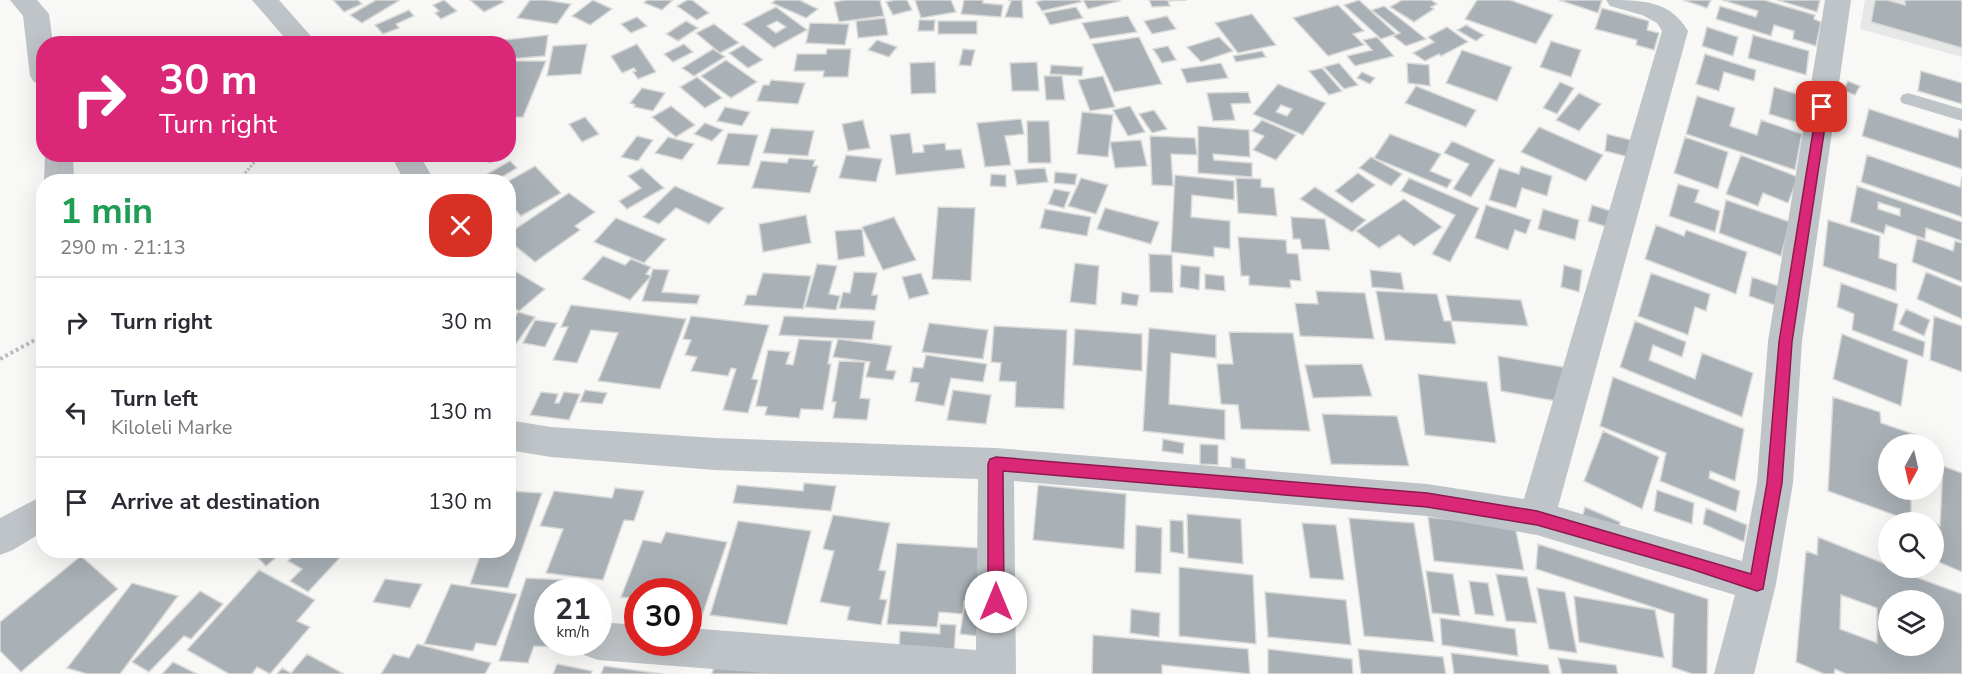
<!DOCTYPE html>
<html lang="en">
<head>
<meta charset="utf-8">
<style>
	:root { --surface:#fff; --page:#f2f2f3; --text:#2b2b33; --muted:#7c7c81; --line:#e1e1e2 }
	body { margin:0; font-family:"Nunito Sans",sans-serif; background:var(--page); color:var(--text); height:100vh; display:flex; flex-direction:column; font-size:22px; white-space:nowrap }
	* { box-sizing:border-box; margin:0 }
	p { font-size:20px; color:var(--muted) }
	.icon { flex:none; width:33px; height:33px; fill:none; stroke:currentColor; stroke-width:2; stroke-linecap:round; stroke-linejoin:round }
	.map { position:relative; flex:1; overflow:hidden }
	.side { position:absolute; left:36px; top:174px; width:480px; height:384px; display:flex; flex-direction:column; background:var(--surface); border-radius:24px; box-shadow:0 6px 24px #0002 }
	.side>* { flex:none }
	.top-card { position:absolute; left:36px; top:36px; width:480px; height:126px; border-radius:24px; box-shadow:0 6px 24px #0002; background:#db2777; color:#fff; overflow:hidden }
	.needle { width:39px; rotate:188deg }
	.fabs { position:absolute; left:1878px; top:434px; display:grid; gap:12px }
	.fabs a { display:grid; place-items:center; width:66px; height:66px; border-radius:50%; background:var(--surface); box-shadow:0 6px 24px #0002; font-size:30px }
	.speed { position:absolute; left:534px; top:578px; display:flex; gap:12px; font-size:30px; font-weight:700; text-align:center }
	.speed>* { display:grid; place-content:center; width:78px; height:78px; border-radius:50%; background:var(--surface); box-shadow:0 6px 24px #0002; line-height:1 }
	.speed small { font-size:15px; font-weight:400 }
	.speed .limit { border:9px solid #d22; background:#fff; color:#111 }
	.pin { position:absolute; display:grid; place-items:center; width:51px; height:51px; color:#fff; margin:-26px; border-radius:12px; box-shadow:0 3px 9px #0006 }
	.me { position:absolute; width:66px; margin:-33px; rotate:0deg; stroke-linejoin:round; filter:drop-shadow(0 0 4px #0008) }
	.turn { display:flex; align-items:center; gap:21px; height:126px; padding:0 24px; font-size:27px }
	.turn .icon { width:78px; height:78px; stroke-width:2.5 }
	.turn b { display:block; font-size:42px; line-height:51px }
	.round { display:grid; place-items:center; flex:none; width:63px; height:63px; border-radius:24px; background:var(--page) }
	.headline { display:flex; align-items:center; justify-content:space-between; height:102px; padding:0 24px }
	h1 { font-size:36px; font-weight:700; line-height:45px; color:#1e9e55 }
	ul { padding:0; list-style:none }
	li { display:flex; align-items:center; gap:18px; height:90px; padding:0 24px; border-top:2px solid var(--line) }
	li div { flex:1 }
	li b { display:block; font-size:22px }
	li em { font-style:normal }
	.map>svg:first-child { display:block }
</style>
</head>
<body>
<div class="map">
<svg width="1962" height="674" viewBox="0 0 1962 674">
	<rect width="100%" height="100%" fill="#f8f8f6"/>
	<path fill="#e6e7e7" d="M1865 0H1962V57L1860 29Z"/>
	<path fill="#a9b1b7" stroke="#dadad8" stroke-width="1.5" fill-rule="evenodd" d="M333 0H358L362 4 344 12Z
		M376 0H400L362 23 350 15Z
		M444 0 457 11 441 19 435 13 439 11 433 5Z
		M470 0H501L504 2 484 12Z
		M530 0H546L571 4 557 24 517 18Z
		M593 0 612 9 590 25 572 16Z
		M647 0H673L662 10 644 3Z
		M687 0H692L709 13 697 20 677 6Z
		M776 0H803L801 1 818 9 806 18 772 3Z
		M845 0H880L884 16 839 22 834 2Z
		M894 0H907L912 10 893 15 886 2Z
		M915 0H951L956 12 921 18Z
		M964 0H983V3L1003 5 1001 17 961 14Z
		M1008 0H1022L1023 18 1005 17 1011 1Z
		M1043 0H1080L1081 2 1042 11 1036 2Z
		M1083 0H1119L1120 1 1088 9Z
		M1149 0H1187L1168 1 1170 6 1152 7Z
		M1359 0 1396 34 1381 39 1344 5Z
		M1402 0H1431L1437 4 1431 7 1434 9 1414 22 1390 7Z
		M1477 0H1510L1553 15 1536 44 1465 19Z
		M1559 0H1602L1598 13Z
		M1683 0H1711L1707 8Z
		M1722 0H1764L1815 15 1814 19 1821 22 1816 46 1793 39 1794 31 1774 25 1771 36 1716 19 1720 6 1756 17 1758 11Z
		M1777 0H1820L1817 12Z
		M1875 0H1887L1905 5V0H1962V48L1871 22Z
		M1338 5 1364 31 1353 34 1364 45 1328 56 1293 18Z
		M1384 6 1426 39 1406 46 1393 36 1400 33 1372 10Z
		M776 7 807 30 774 48 743 24ZM777 21 786 27 776 33 767 26Z
		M1076 7 1083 18 1050 25 1044 13Z
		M1602 8 1649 21 1647 30 1659 33 1654 50 1636 45 1637 40 1595 29Z
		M409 10 414 16 396 24 399 28 383 34 375 25Z
		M1252 14 1276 45 1238 53 1215 23Z
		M1128 16 1137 32 1090 39 1082 23Z
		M1167 16 1176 29 1152 34 1144 21Z
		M637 17 647 26 631 33 621 24Z
		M885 18 888 35 858 38 856 21Z
		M919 20H935L934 31H918Z
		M686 21 698 28 678 41 666 34Z
		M938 21H977V34H938Z
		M810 23 849 24 845 45 806 43Z
		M714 24 739 43 720 53 696 33Z
		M1466 25 1484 35 1476 41 1457 30Z
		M1447 27 1468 42 1441 56 1439 54 1425 61 1413 53 1434 42 1428 37Z
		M1707 27 1738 37 1733 56 1702 46Z
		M548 35 545 56 508 59V44H467Z
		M1753 35 1809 51 1806 75 1748 58Z
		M1139 37 1162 84 1114 92 1092 44Z
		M1219 37 1233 51 1201 62 1187 47Z
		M1377 37 1394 56 1355 66 1347 56 1372 50 1363 40Z
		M877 40 897 47 889 57 868 50Z
		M1551 41 1581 50 1571 77 1540 67Z
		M587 44 581 74 547 76 553 46Z
		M637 44 656 72 638 79 633 72 636 71 634 68 622 73 611 56Z
		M684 44 693 52 673 62 664 54Z
		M743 45 763 60 748 68 729 53Z
		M1168 46 1176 60 1162 63 1153 49Z
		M713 49 725 57 694 76 682 68Z
		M827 49H851L848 77H823L824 71H794L797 54H826Z
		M963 49 975 50 971 66 959 65Z
		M1462 50 1512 67 1497 101 1446 83Z
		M1262 51 1266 57 1236 62 1233 56Z
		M1705 54 1756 70 1754 81 1724 72 1719 91 1696 84Z
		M726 60 757 82 731 98 701 76Z
		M511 61H546L523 117H508V67Z
		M935 62 936 93 911 94 910 63Z
		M1037 62 1039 91H1012L1010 63Z
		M1221 63 1228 78 1187 83 1181 69Z
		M1339 63 1358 85 1344 89 1324 67Z
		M1407 63 1429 65 1430 86 1408 83Z
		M1051 65 1083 67 1082 76 1050 74Z
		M1322 68 1342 91 1329 95 1309 71Z
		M1921 71 1962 83V104L1918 91Z
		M1362 72 1375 78 1370 84 1357 78Z
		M1044 76H1062L1065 100H1046Z
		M1103 76 1115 107 1090 111 1078 80Z
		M697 77 722 98 705 108 680 87Z
		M771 80 805 83 798 104 757 101 763 85H769Z
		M1848 81 1860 86 1855 95 1843 90Z
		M1560 82 1574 88 1557 114 1543 108Z
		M1278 84 1326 103 1303 135 1253 114ZM1281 105 1292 109 1287 116 1276 112Z
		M1416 86 1476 110 1466 127 1405 103Z
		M1774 87 1810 98 1805 125 1769 114Z
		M642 88 665 93 653 111 634 107 635 105 630 103Z
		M1248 92 1251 103 1231 104 1235 120 1213 121 1207 93Z
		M1579 93 1601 104 1579 131 1556 120Z
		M1697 96 1735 108 1730 126 1757 135 1761 120 1802 134 1795 170 1686 134Z
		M671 106 695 125 676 137 652 117Z
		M1130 106 1145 132 1128 136 1113 110Z
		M725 107 750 112 742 126 717 121Z
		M1869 109 1958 138 1959 129 1962 130V169L1862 136Z
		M1154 110 1167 129 1152 133 1139 114Z
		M1082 112 1113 115 1108 157 1077 154Z
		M585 117 599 134 582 142 569 124Z
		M1021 119 1024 134 1005 136 1011 165 985 167 977 123Z
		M863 120 870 148 848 151 842 124Z
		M1262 120 1296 135 1276 160 1253 150 1264 136 1252 131Z
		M1027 121H1049L1051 163H1028Z
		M705 123 723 130 712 141 694 134Z
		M1198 126 1249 130 1250 157 1213 154 1214 160 1252 163V177L1198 173Z
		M1539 127 1603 155 1586 181 1521 152Z
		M771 128 814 131 808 156 763 153Z
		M728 133 758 135 749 166 717 164Z
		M910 133 913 153 924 152 923 145 945 143 946 150 961 149 965 168 896 175 890 135Z
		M1390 134 1441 154 1430 171 1452 180 1447 188 1374 158Z
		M1607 134 1635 141 1633 158 1605 151Z
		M637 136 653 140 638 161 621 157Z
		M1150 136 1195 138 1197 155 1171 154 1173 186 1152 185Z
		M668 137 694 144 682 160 655 153Z
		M1685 137 1728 152 1718 189 1674 173Z
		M1141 140 1147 166 1115 168 1110 142Z
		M1452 141 1495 160 1471 197 1453 189 1469 164 1444 153Z
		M477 154H501L490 163Z
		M846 155 882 159 876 182 839 178Z
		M1741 155 1798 177 1788 203 1763 193 1758 206 1726 194Z
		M1867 155 1960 187 1962 176V217L1861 182Z
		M1371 157 1402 174 1391 186 1359 168Z
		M789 158 815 160 813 166H818L810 193 752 188 761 161 787 163Z
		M510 161 517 168 493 182H490L484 176Z
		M535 166 561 193 521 216 508 202 507 182Z
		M1521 166 1552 176 1547 196 1522 188 1516 208 1489 200 1499 168 1519 174Z
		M642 168 664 188 627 209 619 201 641 188 628 176Z
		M1045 168 1048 182 1017 185 1014 170Z
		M1055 172 1077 174 1075 185 1054 183Z
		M1358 173 1375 185 1352 203 1335 191Z
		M991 174 1006 175V187L990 186Z
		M1175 175 1234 181V200L1192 195 1191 217 1230 221V249L1214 247V257L1171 252Z
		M1081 178 1108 185 1096 214 1068 206Z
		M1236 178 1261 179V187L1274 188 1277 216 1238 213Z
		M1409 178 1479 208 1450 262 1432 254 1455 215 1401 191Z
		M1678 184 1699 190 1695 202 1720 211 1715 232 1669 216Z
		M675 186 724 208 709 224 676 208 659 224 643 217Z
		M1857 186 1962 222V241L1926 228 1925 239 1886 225 1884 234 1850 222ZM1878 202 1900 209V216L1878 209Z
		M1315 187 1366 220 1352 232 1300 199Z
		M1054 189 1070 192 1064 208 1048 204Z
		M569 193 595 212 575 226 580 230 535 262 508 240V234Z
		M1404 199 1442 227 1414 246 1399 235 1379 248 1356 231Z
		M1726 200 1790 222 1781 256 1719 233Z
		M1486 205 1531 220 1526 234 1515 230 1508 250 1475 238Z
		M1592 205 1614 212 1610 228 1588 221Z
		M938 207 975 208 971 281 932 279Z
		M1105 208 1159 222 1151 244 1097 229Z
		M1045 209 1091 217 1087 236 1040 228Z
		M1543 209 1579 220 1575 240 1538 229Z
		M806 215 811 243 763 252 759 224Z
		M894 217 916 260 883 270 862 227Z
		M1291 217 1325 219 1330 250 1302 249 1300 239H1293Z
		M616 218 666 239 644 263 594 242Z
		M1828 220 1880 236 1879 258 1897 264 1896 291 1823 266Z
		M1656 225 1684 236 1686 230 1747 252 1736 294 1645 259Z
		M862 229 865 256 838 260 835 231Z
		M1238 237 1286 240 1287 253 1298 254 1301 281 1290 280 1291 288 1249 285V276H1241Z
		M1917 238 1953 251 1955 241 1962 243V282L1912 262Z
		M1149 254 1172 255 1173 293 1150 292Z
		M603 256 625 265 631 259 651 267 646 274 651 276 630 300 582 279Z
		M1075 263 1099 266 1096 305 1070 302Z
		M817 264 837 266 829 294 840 296 836 310 805 307Z
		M1181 265 1200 267 1199 290 1180 287Z
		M1564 265 1582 270 1579 292 1561 287Z
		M508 267 545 289 519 311 508 305Z
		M653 269 669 270 662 292 700 295 697 304 642 301Z
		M1370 270 1401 273 1404 290 1372 287Z
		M854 272 877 273 872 295H878L875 310 839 308 843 292 850 293Z
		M1926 272 1962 287V319L1917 299Z
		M763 273 811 276 803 309 744 305 747 295H756Z
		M921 273 929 294 909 299 902 277Z
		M1651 273 1710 294 1706 311 1695 307 1688 335 1638 316Z
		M1205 274 1224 276 1225 291 1205 289Z
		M1752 277 1784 288 1780 307 1749 296Z
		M1841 283 1898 304 1893 330 1925 342 1923 357 1852 330 1854 314 1837 307Z
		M1316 291 1365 293 1374 339 1300 336 1295 303 1318 304Z
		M1376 291 1437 294 1444 321H1451L1456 344 1385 340Z
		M1122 292 1139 295 1137 306 1121 304Z
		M1446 295 1521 300 1528 326 1452 321Z
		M571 305 686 319 660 389 598 381 618 333 591 330 577 363 553 360 568 327H561Z
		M1906 309 1930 320 1924 336 1899 324Z
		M518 312 535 317 508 355V317L514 318Z
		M691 316 769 325 752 379 758 380 748 413 723 410 736 369 731 368 728 376 691 371 697 357 685 355 691 340 683 339Z
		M784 316 875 321 872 340 779 335Z
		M1934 316 1962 326V372L1930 360Z
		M535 320 557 323 545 347 523 343Z
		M1635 321 1686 342 1682 357 1653 345 1649 360 1695 379 1702 353 1753 373 1742 417 1620 367Z
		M929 323 988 330 983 359 922 352Z
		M994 326 1067 330 1064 409 1015 407 1016 382 999 381 1001 363 991 362Z
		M1149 328 1216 335V358L1171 353 1169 404 1225 410V440L1143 431Z
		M1075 329 1142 334V371L1073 365Z
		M1229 332 1293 333 1310 431 1241 429 1238 405 1221 404 1217 364H1233Z
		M1842 334 1908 360 1901 406 1833 379Z
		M799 339 832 341 828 364H831L823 410 801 409 799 418 765 415 767 407 756 406 768 350 790 352 786 364 793 365Z
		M838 339 892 346 886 370 896 371 893 380 866 377 870 362 833 357Z
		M926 355 987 364 983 382 951 378 944 406 915 401 919 383 910 382 913 367 923 368Z
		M1498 356 1563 367 1567 403 1501 391Z
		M839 361 865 362 860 398 870 399 867 420 833 418 836 402H832Z
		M1362 364 1372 396 1313 398 1305 365Z
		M1418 374 1487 382 1496 443 1425 435Z
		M1613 377 1744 429 1735 481 1710 471 1709 478 1740 491 1736 512 1660 481 1666 453 1600 426Z
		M585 390 607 393 602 404 580 402Z
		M953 390 991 395 986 424 947 420Z
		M541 392 558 394 555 403H559L564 392 580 394 569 420 530 415Z
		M1833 397 1880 412 1881 423 1922 437V444H1888V489H1911V521L1828 491Z
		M1322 414 1397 416 1409 466 1331 464Z
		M1603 431 1659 457 1642 509 1584 481Z
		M1163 439 1184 443 1183 454 1162 451Z
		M1200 444 1218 445V465L1200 464Z
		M1231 457 1245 459 1246 476 1231 474Z
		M1943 466 1962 473V572L1934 560V523L1940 526Z
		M804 483 836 486 831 511 733 503 737 485 803 491Z
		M1038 485 1126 494 1124 549 1033 540Z
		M615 488 644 491 634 521 624 520 603 580 546 573 563 529 540 526 554 491 612 498Z
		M1657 490 1694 503 1692 524 1654 511Z
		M508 491 542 493 508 588 470 584 480 556 453 554 454 550H508Z
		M1585 507 1620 522 1617 536 1581 521Z
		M1706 508 1747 525 1744 542 1703 524Z
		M1187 514 1241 519 1243 564 1188 558Z
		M833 515 890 523 879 570 886 571 880 599 887 600 881 625 847 620 850 607 820 602 834 551 823 549Z
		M1428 517 1515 526 1524 570 1434 561Z
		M1349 518 1414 523 1434 642 1364 636Z
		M1170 520 1183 521 1184 554 1170 552Z
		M738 521 811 531 787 625 710 615Z
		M1302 523 1336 525 1344 580 1310 578Z
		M1136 525 1162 528 1161 574 1135 572Z
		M666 532 727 542 702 616 688 614V591H638V599L621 597 643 540 661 543Z
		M1818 537 1888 565V567L1962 594V674H1846L1835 669 1834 674H1824L1796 662 1806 551 1817 555ZM1841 595 1877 608V643L1840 629ZM1888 600H1934V645H1888Z
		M897 543 980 548 976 602 964 601 963 614 939 612 937 627 887 624Z
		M1538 544 1708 599 1707 674H1692L1672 667 1674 614 1536 569Z
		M250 550H285L266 566Z
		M298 550H347L308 592 290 581 302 569 288 561Z
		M81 556 118 589 21 672 0 651V622Z
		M1179 567 1253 575 1256 644 1179 636Z
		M259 570 315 600 297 621 310 627 270 674 257 667 252 674H229L187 650Z
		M1426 571 1453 574 1460 616 1432 613Z
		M1496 574 1527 577 1537 623 1506 621Z
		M526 578 567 580 564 591H548V642H559L558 647 534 646 528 663 499 661Z
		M385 579 422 584 410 608 373 602Z
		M1469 581 1488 583 1494 616 1475 614Z
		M132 583 178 596 120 674H87L67 668Z
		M451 584 517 594 496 646 476 643 473 651 424 644Z
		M1537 588 1565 592 1577 653 1549 649Z
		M200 591 223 604 191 639 184 636 149 672 132 662Z
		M1265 592 1346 600 1351 645 1268 637Z
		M1574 596 1655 610 1664 658 1579 642Z
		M964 609 981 612 977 636 960 634Z
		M1131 609 1160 613 1159 637 1130 633Z
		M1440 618 1515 629 1518 656 1442 645Z
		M940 624 956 625 954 654 899 651 900 631 940 634Z
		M1093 635 1248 649 1250 674 1162 665V674H1092Z
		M417 644 491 663 485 674H381L393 654 409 658Z
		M1268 649 1352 659 1353 674H1268Z
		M1358 649 1443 657 1446 674H1361Z
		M1451 653 1548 665 1550 674H1454Z
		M307 654 344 674H277L282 668 291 673Z
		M1558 658 1616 665 1618 674H1562Z
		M173 662 197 674H162Z
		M557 664 592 671 591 674H553Z
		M604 666 663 674H601Z
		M714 666 783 674H712Z"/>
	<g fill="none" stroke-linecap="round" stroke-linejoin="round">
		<path stroke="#babdc0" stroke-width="3" stroke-dasharray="2 2" stroke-linecap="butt" d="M92 160 103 154
			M237 182 262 154"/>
		<path stroke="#babdc0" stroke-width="4" stroke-dasharray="3 3" stroke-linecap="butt" d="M0 359 44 335"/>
		<path fill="#bfc4c8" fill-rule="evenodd" d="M1908 93 1962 109V121L1902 103 1900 99 1902 95Z"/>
		<path fill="#bfc4c8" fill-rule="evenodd" d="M10 0H37L49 14 53 44H44V85L34 82 30 76 23 16Z
			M252 0H279L318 44H290Z
			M1606 0C1641 0 1670 0 1688 31L1558 507 1742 561 1757 483 1768 341 1825 0H1851L1802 341 1793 483 1776 584 1754 674H1714L1735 595 1537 535 1427 516 1014 481 1016 674H776L598 660 584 655 579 642H598V622L638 625V642H688V628L976 650 978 479 715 470 551 457 508 450V420L551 427 715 438 996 448 1427 484 1524 499 1662 31 1657 23 1642 15 1610 6Z
			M45 154H73L74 182H44Z
			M390 154H419L435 182H405Z
			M44 495V531L13 550 0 555V518Z"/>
	</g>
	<path fill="#db2777" stroke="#8e194d" stroke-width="1.5" d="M1822 103 1828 107 1792 342 1782 483 1763 589 1757 591 1691 569 1537 525 1427 507 1003 471 1004 602 1002 607 996 609 990 607 988 602V464L990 459 996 457 1427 493 1537 511 1751 574 1767 483 1779 342 1817 107Z"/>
</svg>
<div class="fabs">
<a><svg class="needle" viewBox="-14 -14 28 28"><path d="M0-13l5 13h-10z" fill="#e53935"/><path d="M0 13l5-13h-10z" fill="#7c7c81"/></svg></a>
<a><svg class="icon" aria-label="search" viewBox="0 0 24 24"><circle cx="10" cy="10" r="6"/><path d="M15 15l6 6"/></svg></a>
<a><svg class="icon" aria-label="layers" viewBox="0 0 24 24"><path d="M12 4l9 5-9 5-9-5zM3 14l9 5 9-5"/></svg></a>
</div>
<div class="speed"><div>21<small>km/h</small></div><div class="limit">30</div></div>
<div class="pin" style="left:1822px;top:107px;background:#d93025"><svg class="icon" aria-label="arrive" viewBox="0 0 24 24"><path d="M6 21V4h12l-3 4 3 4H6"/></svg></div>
<svg class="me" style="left:996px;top:602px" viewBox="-20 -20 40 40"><circle r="19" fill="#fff"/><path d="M0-13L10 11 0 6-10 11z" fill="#db2777"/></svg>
<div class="top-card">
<div class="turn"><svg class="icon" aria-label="right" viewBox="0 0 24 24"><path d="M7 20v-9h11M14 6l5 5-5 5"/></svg><div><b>30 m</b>Turn right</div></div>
</div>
<section class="side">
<div class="headline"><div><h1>1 min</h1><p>290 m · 21:13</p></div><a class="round" style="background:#d93025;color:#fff"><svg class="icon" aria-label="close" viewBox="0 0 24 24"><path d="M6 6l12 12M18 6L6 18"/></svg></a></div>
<ul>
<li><svg class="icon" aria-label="right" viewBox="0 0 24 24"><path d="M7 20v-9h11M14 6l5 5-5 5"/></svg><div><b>Turn right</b></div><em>30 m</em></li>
<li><svg class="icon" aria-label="left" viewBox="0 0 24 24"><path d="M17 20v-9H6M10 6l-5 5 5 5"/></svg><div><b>Turn left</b><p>Kiloleli Marke</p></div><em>130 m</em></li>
<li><svg class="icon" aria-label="arrive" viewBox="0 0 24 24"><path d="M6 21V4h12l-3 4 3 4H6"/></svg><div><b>Arrive at destination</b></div><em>130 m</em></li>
</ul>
</section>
</div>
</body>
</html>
